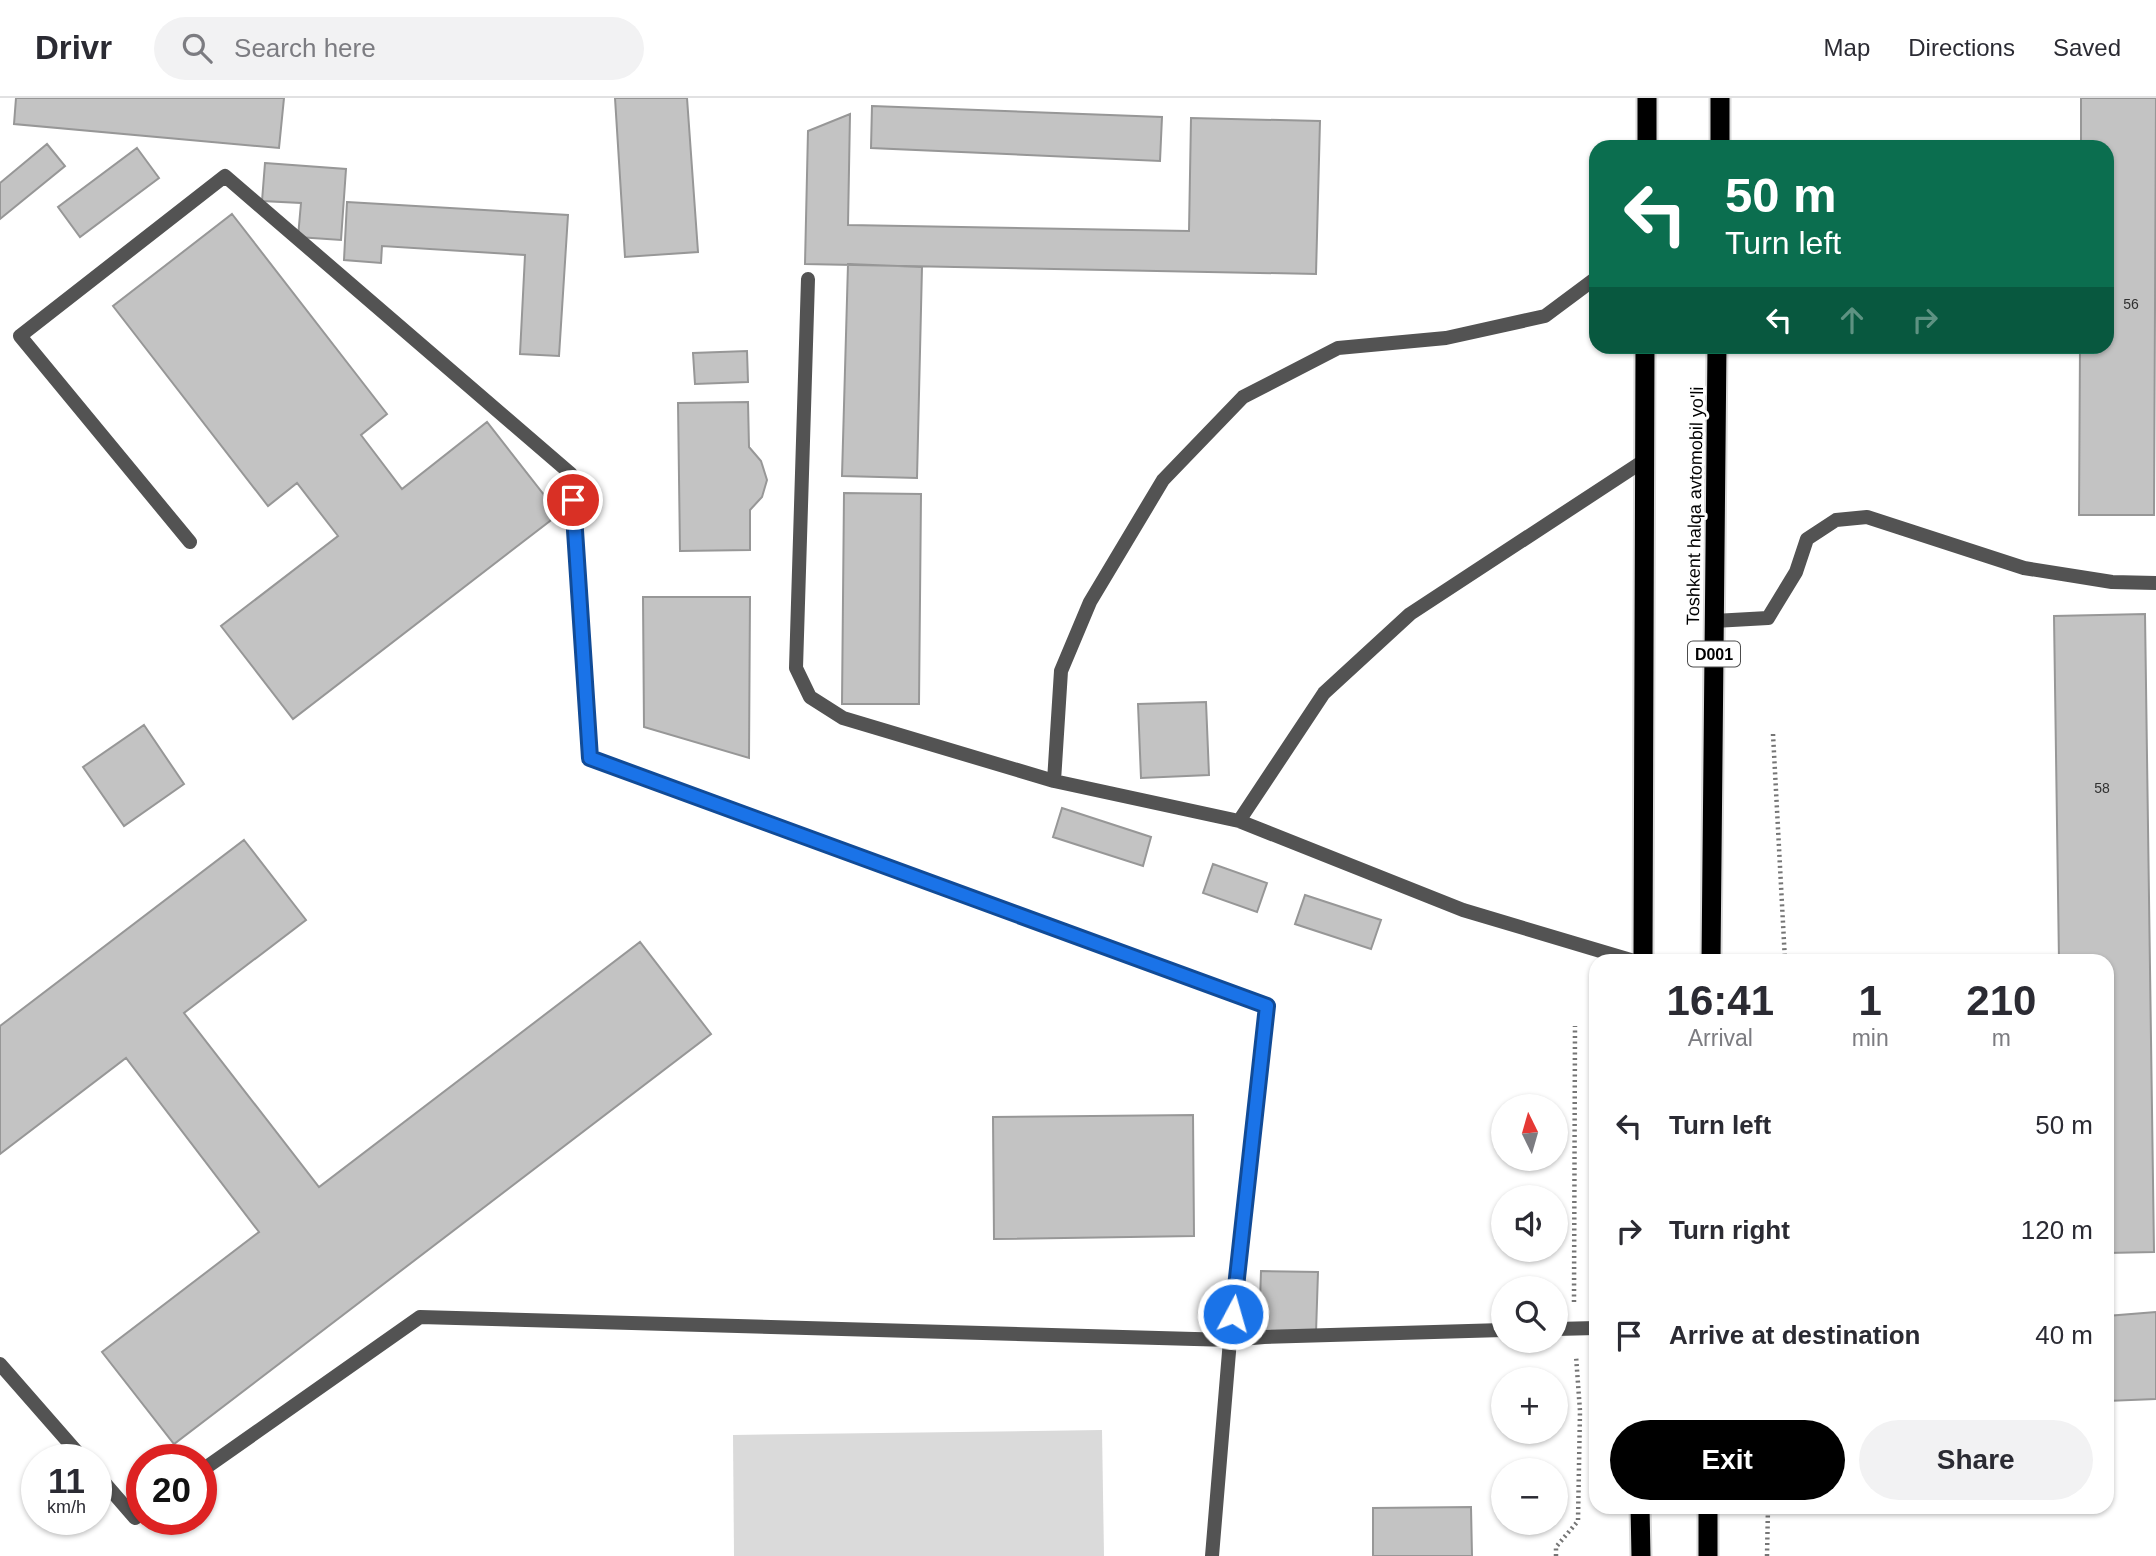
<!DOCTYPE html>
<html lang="en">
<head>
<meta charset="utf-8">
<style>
	:root { --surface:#fff; --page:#f2f2f3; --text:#2b2b33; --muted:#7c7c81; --line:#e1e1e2; --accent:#000 }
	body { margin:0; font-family:Arial,sans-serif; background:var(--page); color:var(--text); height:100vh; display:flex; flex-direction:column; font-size:26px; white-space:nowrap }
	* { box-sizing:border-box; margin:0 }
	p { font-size:23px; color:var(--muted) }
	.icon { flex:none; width:38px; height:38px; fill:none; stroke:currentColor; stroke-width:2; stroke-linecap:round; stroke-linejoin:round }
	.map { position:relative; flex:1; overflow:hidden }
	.side { position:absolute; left:1589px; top:856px; width:525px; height:560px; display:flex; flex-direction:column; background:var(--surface); border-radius:21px; box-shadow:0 2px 5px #0004 }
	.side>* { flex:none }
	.top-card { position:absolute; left:1589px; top:42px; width:525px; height:214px; border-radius:21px; box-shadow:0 2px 5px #0004; background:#0b6e4f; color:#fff; overflow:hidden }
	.needle { width:46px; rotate:355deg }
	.tools { position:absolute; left:1491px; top:996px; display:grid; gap:14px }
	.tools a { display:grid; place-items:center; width:77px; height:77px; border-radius:50%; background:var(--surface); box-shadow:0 2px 5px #0004; font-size:35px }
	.speed { position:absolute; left:21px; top:1346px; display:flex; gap:14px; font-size:35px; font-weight:700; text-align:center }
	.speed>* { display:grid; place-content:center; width:91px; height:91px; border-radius:50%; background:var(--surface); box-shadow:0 2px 5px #0004; line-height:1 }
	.speed small { font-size:18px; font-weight:400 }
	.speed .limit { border:10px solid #d22; background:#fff; color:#111 }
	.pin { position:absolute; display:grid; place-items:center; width:60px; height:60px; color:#fff; margin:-30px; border:4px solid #fff; border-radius:50%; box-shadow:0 2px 7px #0007 }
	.me { position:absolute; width:77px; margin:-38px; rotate:6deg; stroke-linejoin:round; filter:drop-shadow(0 0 5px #0008) }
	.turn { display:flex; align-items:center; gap:24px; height:147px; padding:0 21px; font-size:32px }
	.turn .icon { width:91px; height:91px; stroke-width:2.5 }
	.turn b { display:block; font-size:49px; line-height:60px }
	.lanes { display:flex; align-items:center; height:66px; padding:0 21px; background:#0003; justify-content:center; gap:35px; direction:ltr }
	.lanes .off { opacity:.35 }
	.eta { display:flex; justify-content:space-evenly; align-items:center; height:119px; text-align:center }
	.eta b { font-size:42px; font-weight:700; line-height:49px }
	.cta { display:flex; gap:14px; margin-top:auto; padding:14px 21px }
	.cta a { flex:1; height:80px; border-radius:42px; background:var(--accent); color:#fff; font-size:28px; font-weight:700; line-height:80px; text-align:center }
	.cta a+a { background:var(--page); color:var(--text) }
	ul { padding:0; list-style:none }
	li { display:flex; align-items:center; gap:21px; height:105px; padding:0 21px }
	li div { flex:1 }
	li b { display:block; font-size:26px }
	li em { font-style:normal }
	header { display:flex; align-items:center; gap:42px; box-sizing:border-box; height:98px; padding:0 35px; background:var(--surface); border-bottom:2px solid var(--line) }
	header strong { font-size:33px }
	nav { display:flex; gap:38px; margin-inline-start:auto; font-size:24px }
	.search { width:490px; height:63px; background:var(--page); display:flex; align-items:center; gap:18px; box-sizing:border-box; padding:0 24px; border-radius:38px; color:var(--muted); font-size:26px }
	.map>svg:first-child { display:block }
</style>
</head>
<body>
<header>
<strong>Drivr</strong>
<div class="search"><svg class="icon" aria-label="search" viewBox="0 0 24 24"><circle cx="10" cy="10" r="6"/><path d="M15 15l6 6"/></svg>Search here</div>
<nav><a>Map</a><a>Directions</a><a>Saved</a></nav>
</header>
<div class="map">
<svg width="2156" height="1458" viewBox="0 0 2156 1458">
	<rect width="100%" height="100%" fill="#fff"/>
	<path fill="#dadada" d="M1102 1332 1104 1458H734L733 1337Z"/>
	<path fill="#c3c3c3" stroke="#979797" stroke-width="2" d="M16 0H284L279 50 14 26Z
		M615 0H687L698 154 625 159Z
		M2081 0H2156L2154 417H2079L2080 248H2107V49H2081Z
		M872 8 1162 19 1160 63 871 50Z
		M850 16 848 127 1189 133 1191 20 1320 23 1316 176 805 166 808 33Z
		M47 46 65 68 0 121V85Z
		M137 50 159 80 80 139 58 109Z
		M265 65 346 71 341 142 298 139 301 105 262 103Z
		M347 104 568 117 559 258 520 256 525 157 382 148 381 165 344 162Z
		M232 116 387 316 361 337 402 391 487 324 559 416 293 621 221 528 338 438 297 385 268 408 113 208Z
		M848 166 922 169 917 380 842 378Z
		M747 253 748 284 695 286 693 255Z
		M748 304 749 349 761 363 767 382 762 399 750 412V452L680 453 678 305Z
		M844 395 921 396 919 606H842Z
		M643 499H750L749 660 644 629Z
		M2145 516 2154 1154 2107 1155V863H2059L2054 518Z
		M1206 604 1209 677 1141 680 1138 606Z
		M144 627 184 686 124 728 83 669Z
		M1062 710 1151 739 1143 768 1053 739Z
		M244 742 306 822 184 915 319 1089 640 844 711 936 174 1346 102 1254 259 1134 126 960 0 1056V928Z
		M1213 766 1267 785 1257 814 1203 795Z
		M1305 797 1381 822 1371 851 1295 826Z
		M1193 1017 1194 1138 994 1141 993 1019Z
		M1261 1173 1318 1174 1316 1235 1259 1233Z
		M2156 1214V1301L2107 1303V1218Z
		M1471 1409 1472 1458H1373V1410Z"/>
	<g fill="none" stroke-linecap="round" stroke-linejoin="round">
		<defs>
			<path id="trunk" d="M1647 49V0
				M1720 49V0
				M1643 863 1645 248
				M1711 863 1717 248
				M1640 1409 1641 1458
				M1708 1458V1409"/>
		</defs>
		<use href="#trunk" stroke="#dbdbdb" stroke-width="23"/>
		<path stroke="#757575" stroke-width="4.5" stroke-dasharray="2 3.5" stroke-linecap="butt" d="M1773 636 1785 863
			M1574 1204 1575 928
			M1556 1458V1449L1578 1423 1580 1313 1576 1258
			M1767 1458 1768 1409"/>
		<path stroke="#535353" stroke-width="14" d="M808 181 796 570 810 599 843 620 1054 683 1239 723 1463 812 1634 863
			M190 444 20 238 225 78 571 376 590 660 1267 908 1230 1242 420 1219 201 1373
			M1714 523 1768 520 1796 474 1807 441 1836 422 1867 419 2024 470 2112 484 2156 485
			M1054 683 1061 573 1090 504 1163 382 1243 299 1338 250 1446 240 1545 218 1596 180
			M1239 723 1324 595 1410 516 1645 362
			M1556 1231 1596 1230
			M0 1266 84 1362
			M96 1375 135 1420 142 1415
			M1212 1458 1230 1242 1264 1239 1503 1232"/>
		<use href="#trunk" stroke="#000" stroke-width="19"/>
	</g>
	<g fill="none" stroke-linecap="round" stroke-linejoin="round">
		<defs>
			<path id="route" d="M573 402 590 660 1267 908 1233 1216"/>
		</defs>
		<use href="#route" stroke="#114b97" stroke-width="18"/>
		<use href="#route" stroke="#1a73e8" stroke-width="12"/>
	</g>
	<g text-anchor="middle" stroke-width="6" stroke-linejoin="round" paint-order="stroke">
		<g font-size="14" fill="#313131">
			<text x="2131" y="211">56</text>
			<text x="2102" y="695">58</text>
		</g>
		<rect fill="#fff" stroke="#4c4c4c" stroke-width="2" x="1688" y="543.5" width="52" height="25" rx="5"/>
		<g font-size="16" font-weight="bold" fill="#000">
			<text x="1714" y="562">D001</text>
		</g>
		<g font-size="18" fill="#000" stroke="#fff">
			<text transform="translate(1695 408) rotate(-89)" y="6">Toshkent halqa avtomobil yo'li</text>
		</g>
	</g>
</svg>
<div class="tools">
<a><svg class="needle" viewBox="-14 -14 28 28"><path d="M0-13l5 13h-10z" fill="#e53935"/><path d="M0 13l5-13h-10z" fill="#7c7c81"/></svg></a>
<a><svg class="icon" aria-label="sound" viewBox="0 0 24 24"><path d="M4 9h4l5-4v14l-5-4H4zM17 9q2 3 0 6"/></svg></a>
<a><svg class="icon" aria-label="search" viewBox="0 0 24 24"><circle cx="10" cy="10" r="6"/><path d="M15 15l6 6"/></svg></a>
<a>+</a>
<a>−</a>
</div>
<div class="speed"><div>11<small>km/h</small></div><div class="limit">20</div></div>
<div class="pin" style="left:573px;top:402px;background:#d93025"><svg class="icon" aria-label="arrive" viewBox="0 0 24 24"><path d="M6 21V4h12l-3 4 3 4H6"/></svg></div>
<svg class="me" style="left:1233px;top:1216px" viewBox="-20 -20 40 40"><circle r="17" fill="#1a73e8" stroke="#fff" stroke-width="3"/><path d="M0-11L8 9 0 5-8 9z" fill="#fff"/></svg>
<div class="top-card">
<div class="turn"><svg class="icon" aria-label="left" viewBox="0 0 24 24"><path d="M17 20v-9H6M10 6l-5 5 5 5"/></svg><div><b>50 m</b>Turn left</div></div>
<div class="lanes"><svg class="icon" aria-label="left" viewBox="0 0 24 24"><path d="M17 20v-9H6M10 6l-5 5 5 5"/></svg><svg class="icon off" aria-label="ahead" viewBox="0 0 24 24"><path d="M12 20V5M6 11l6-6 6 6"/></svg><svg class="icon off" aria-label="right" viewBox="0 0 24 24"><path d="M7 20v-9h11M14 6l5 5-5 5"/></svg></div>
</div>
<section class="side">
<div class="eta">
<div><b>16:41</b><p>Arrival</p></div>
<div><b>1</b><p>min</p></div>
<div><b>210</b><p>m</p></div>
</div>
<ul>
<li><svg class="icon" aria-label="left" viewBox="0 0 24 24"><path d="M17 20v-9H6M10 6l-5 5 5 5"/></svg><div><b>Turn left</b></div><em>50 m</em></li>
<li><svg class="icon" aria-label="right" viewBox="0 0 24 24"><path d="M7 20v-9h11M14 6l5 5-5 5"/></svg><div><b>Turn right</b></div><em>120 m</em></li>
<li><svg class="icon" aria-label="arrive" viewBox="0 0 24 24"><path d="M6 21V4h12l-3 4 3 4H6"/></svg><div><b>Arrive at destination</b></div><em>40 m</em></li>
</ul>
<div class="cta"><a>Exit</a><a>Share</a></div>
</section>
</div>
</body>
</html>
